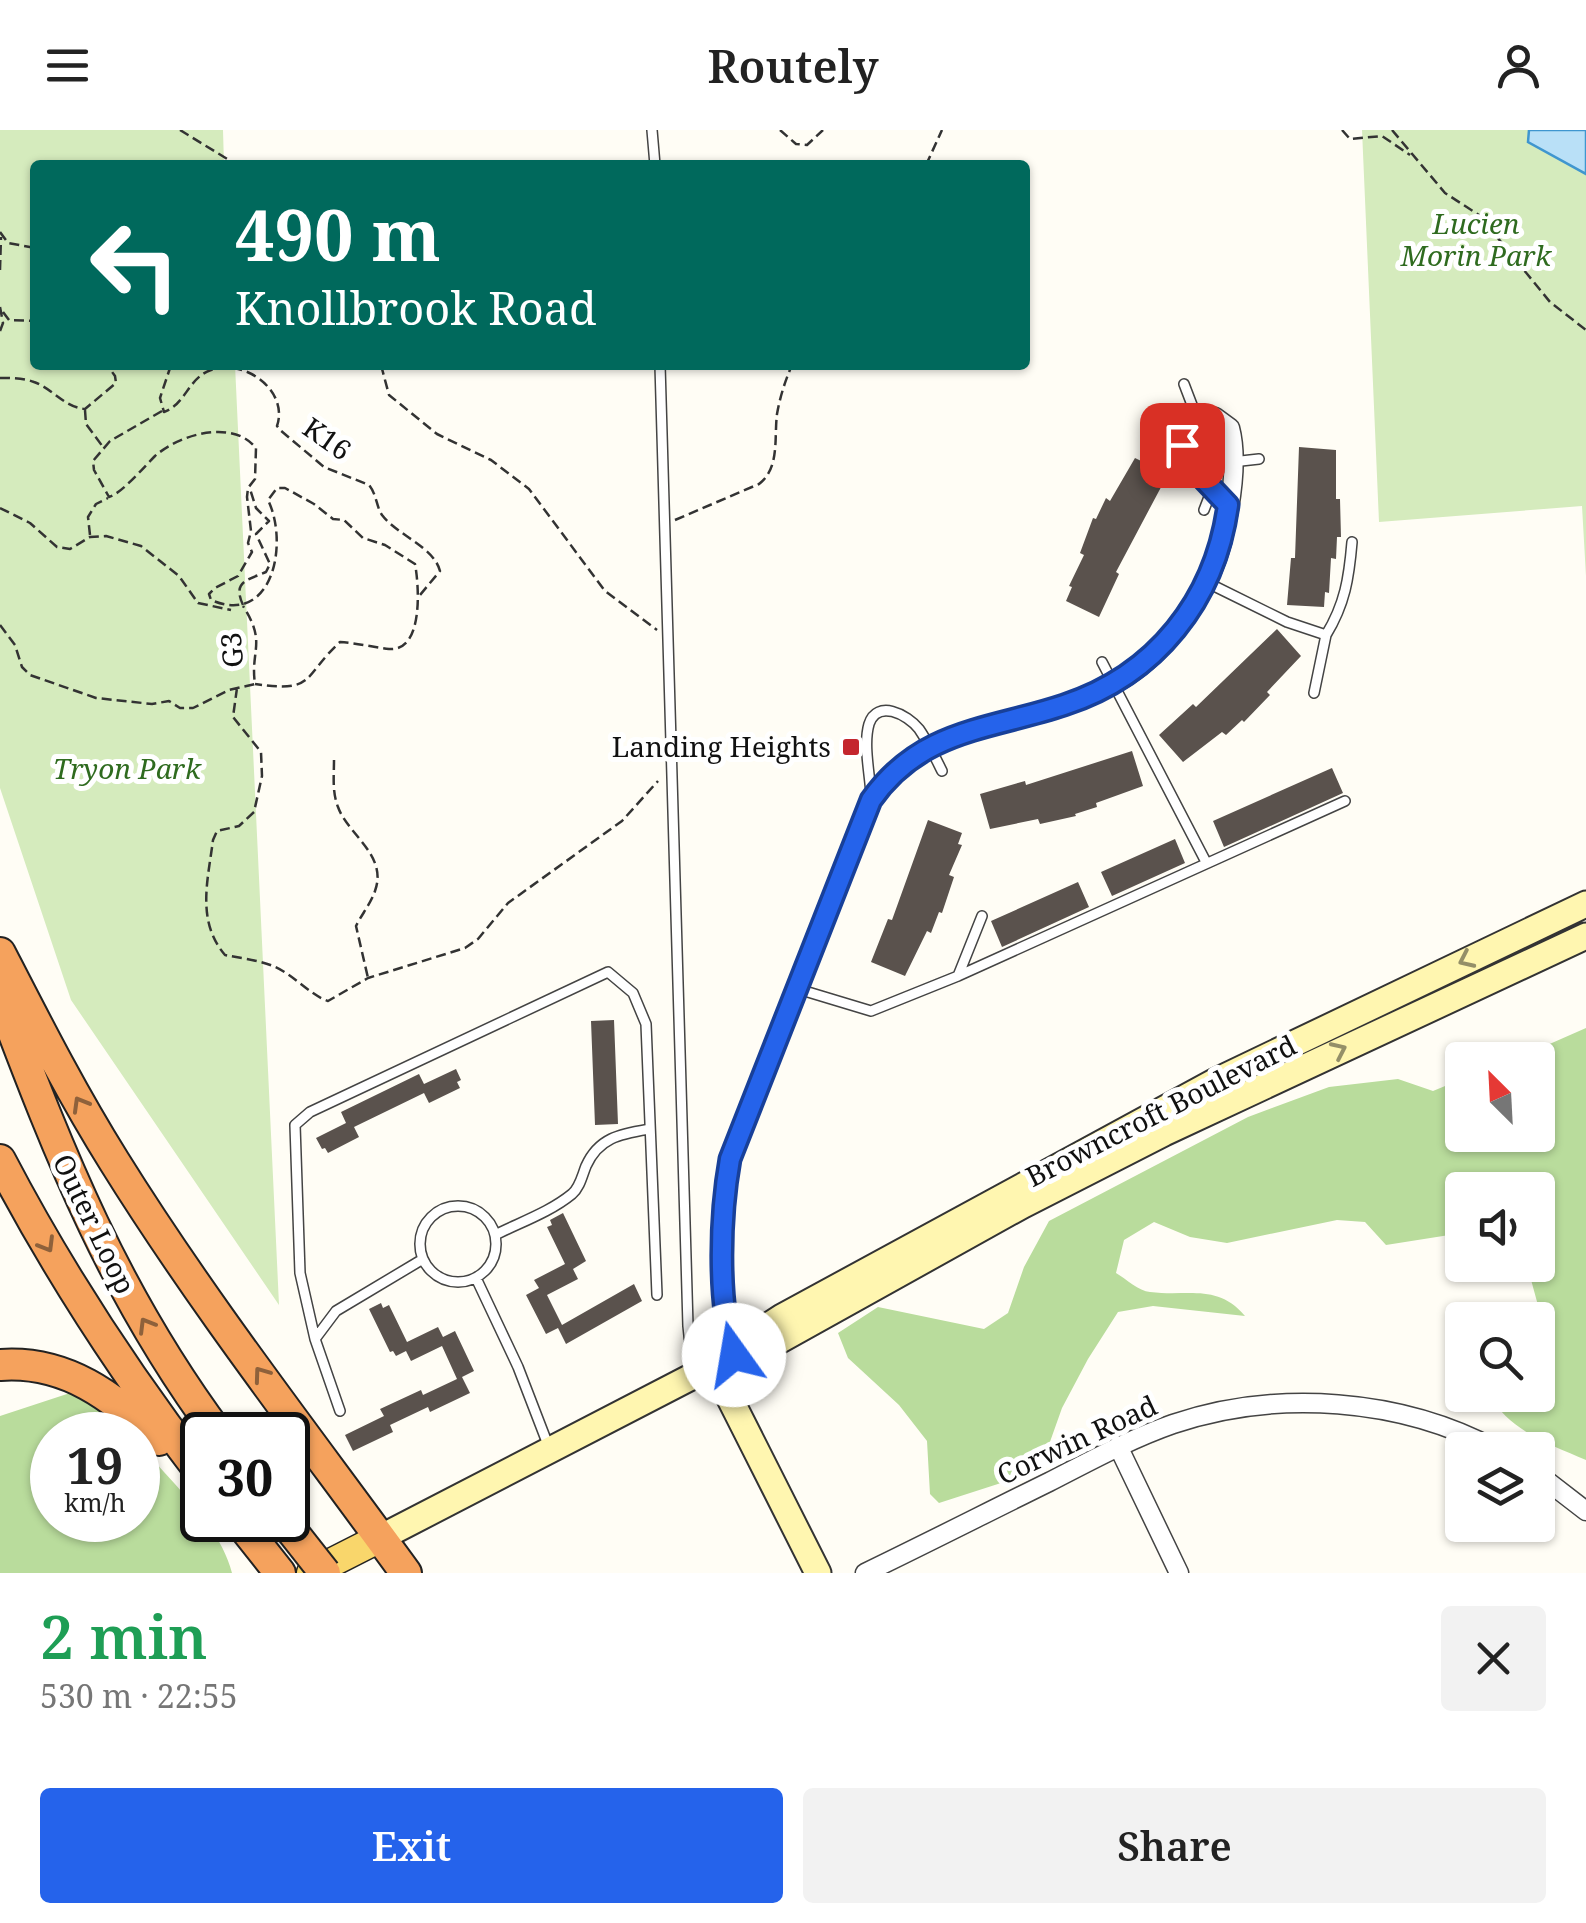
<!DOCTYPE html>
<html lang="en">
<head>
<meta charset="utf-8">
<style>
	:root { --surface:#fff; --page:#f2f2f2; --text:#222; --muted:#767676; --accent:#2563eb }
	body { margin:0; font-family:"Noto Serif",serif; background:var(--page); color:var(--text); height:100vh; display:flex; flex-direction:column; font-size:38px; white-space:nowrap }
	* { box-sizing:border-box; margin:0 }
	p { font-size:32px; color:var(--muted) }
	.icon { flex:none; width:55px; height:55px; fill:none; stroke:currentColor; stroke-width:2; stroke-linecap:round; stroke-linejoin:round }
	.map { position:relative; height:1443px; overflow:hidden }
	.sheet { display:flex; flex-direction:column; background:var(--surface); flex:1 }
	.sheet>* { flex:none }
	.top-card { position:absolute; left:30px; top:30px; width:1000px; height:210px; border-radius:10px; box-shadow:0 2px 8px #0004; background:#00695c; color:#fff; overflow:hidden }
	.needle { width:65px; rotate:336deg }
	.controls { position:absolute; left:1445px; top:912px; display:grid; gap:20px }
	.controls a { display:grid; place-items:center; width:110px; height:110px; border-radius:10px; background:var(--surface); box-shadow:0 2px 8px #0004; font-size:50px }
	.speed { position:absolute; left:30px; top:1282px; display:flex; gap:20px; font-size:50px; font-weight:700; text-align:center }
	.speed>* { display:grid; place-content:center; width:130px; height:130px; border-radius:50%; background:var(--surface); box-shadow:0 2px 8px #0004; line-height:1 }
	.speed small { font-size:25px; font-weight:400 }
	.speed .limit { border:5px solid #111; border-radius:15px; background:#fff; color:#111 }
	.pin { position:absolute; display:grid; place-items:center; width:85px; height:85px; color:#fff; margin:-42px; border-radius:20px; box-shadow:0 5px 15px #0006 }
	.me { position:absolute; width:110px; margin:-55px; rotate:347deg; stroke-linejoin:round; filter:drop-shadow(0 0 8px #0008) }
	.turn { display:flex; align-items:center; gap:35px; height:210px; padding:0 40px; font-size:45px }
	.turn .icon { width:130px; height:130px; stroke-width:2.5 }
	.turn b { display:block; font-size:70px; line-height:85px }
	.round { display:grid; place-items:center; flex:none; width:105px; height:105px; border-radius:10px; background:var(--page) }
	.head { display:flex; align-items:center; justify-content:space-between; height:170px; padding:0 40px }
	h1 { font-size:60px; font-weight:600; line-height:75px; color:#1e9e55 }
	.action { display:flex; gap:20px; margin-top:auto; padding:20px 40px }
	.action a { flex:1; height:115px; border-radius:10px; background:var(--accent); color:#fff; font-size:40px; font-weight:600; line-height:115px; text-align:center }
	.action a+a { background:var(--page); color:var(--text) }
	header { display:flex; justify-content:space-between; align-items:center; height:130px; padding:0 40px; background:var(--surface); font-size:45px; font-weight:600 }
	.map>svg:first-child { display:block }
</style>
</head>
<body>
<header><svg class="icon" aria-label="menu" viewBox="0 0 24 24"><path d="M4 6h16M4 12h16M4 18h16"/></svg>Routely<svg class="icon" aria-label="person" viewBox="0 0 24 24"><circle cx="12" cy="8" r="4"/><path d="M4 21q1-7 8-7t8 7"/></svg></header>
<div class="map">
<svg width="1586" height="1443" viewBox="0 0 1586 1443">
	<rect width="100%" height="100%" fill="#fffdf5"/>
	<path fill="#d5ebbd" d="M0 0H223L224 35H35V235H235L279 1175 71 870 0 658Z
		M1362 0H1586V446L1582 376 1379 392Z"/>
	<path fill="#b9dc9c" d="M1586 898V1330C1550 1314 1509 1301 1490 1265H1538V1190H1532L1539 1179 1527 1135H1538V1060H1462V1103L1386 1115 1365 1092 1337 1090 1227 1113 1190 1107 1154 1092 1124 1110 1116 1143C1126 1149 1139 1161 1150 1162 1188 1167 1217 1153 1245 1186L1153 1176 1118 1182 1088 1229 1062 1278 1046 1323 1001 1353 939 1373 930 1364 927 1311 899 1275 848 1228 838 1203 878 1177 984 1199 1008 1183 1024 1137 1049 1091 1248 987 1329 957 1398 949 1433 961 1462 949V1005H1538V930H1513Z
		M70 1263 102 1281 131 1305H52V1390H138V1312C170 1352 219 1393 232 1443H0V1286Z"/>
	<path fill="#b9e0f7" stroke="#3f96cf" stroke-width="2.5" d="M1529 0H1586V44L1528 12Z"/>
	<path fill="#5a524d" d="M1299 317 1336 320V369H1340L1341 407H1337L1336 429 1331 428 1329 463 1325 462 1324 477 1287 475 1291 428H1295Z
		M1135 328 1168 344 1116 442 1119 444 1099 487 1066 471 1072 457 1069 456 1084 425 1080 423 1093 388 1096 389 1106 368 1110 371Z
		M1277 499 1301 526 1267 562 1270 565 1244 592 1242 590 1226 605 1222 602 1183 632 1159 605 1193 574 1196 577Z
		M1132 621 1143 656 1096 673 1097 677 1075 684 1076 686 1040 694 1038 689 990 699 980 664 1025 651 1026 655Z
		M1332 638 1343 663 1224 717 1213 691Z
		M928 690 962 703 958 714 962 715 949 745 954 747 942 783 939 782 931 803 927 801 905 846 871 832 888 789 892 790Z
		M1175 709 1185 733 1112 766 1101 742Z
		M1078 752 1089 777 1002 817 991 791Z
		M614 890 618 994 595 995 591 891Z
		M456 939 461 950 457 952 460 958 429 973 424 963 354 997 359 1007 328 1023 325 1018 322 1019 316 1008 346 993 341 982 419 944 424 954Z
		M563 1083 586 1131 573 1139 578 1149 547 1165 562 1195 634 1154 642 1171 566 1214 558 1198 546 1204 526 1165 539 1158 534 1150 565 1134 547 1097 552 1095 550 1090Z
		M381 1173 383 1178 389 1175 407 1212 438 1197 443 1207 455 1201 474 1241 462 1247 470 1263 430 1282 428 1277 390 1295 393 1302 353 1321 345 1305 384 1286 380 1279 421 1260 423 1265 457 1249 442 1216 411 1231 406 1221 396 1226 393 1221 390 1222 369 1179Z"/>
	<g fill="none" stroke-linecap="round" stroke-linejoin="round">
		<defs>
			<path id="lane" d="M652 0 655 35
				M660 235 688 1196 691 1225 697 1243
				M1184 254 1197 288
				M1232 332 1259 329
				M1204 380 1209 367 1215 361
				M1206 452 1287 492 1326 505 1314 563
				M1326 505C1345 474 1349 448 1352 412
				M1102 532 1206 732
				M871 665C870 644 863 615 869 594 877 569 907 584 919 599 928 612 935 627 942 641
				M958 846 982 786
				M798 859 871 881 958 846 1345 671
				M420 1114a38 38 0 1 1 76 0a38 38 0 1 1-76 0Z
				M495 1105C521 1092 550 1082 572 1064 580 1057 582 1046 586 1036 599 1007 621 1004 650 999
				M476 1148 518 1237 550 1320
				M315 1209 300 1143 295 995 310 982 608 842 633 863 646 894 657 1165
				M340 1281 315 1209 336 1181 423 1129"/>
			<path id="street" d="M735 1225C717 1172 720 1084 730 1029L871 670C928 589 1018 599 1100 561 1136 545 1164 519 1186 487 1202 464 1215 439 1222 412 1230 379 1239 332 1230 298L1215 287 1193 289 1182 306 1191 336 1228 375
				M1118 1316 1179 1443
				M1538 1344 1586 1381
				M865 1443C927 1413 988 1382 1049 1352 1090 1331 1130 1309 1173 1294 1277 1259 1401 1268 1497 1320"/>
			<path id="secondary" d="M753 1215 765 1198 782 1187 1216 951 1586 774
				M714 1237 818 1443
				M380 1408 753 1215 773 1214 1023 1075 1164 1003 1586 806"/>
			<path id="primary" d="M311 1443 380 1408"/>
			<path id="highway" d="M0 823C36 893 72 964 114 1031 203 1174 307 1307 406 1443
				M0 867C61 1029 115 1165 219 1305
				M0 1030C58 1141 126 1245 202 1344
				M0 1235C66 1230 114 1267 159 1310
				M238 1390 280 1443"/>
		</defs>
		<use href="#lane" stroke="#444" stroke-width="12"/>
		<use href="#street" stroke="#444" stroke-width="21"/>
		<use href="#secondary" stroke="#333" stroke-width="29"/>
		<use href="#primary" stroke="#222" stroke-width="31"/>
		<use href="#highway" stroke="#222" stroke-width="34"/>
		<path stroke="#333" stroke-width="2.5" stroke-dasharray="10 5" stroke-linecap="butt" d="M180 0 237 35
			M780 0 796 14 807 15 823 0
			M1342 0 1350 9 1382 6 1410 25
			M1392 0 1445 63 1479 85 1550 172 1586 200
			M926 35 942 0
			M0 102 8 113 35 118
			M0 140 1 107
			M0 177 3 193 0 201
			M3 182 9 190 35 191
			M171 235 160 268 164 282C186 274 188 248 211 240 245 228 289 261 277 296L280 300 324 337 369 355C377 365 376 376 382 385 397 405 434 417 440 441L420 465
			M381 235 389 265 437 304 491 330 529 359 605 461 657 500
			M0 248C10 248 24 248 34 252 53 259 64 277 85 279L116 253 115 246 107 235
			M85 280 86 294 103 317
			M162 281 110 311 93 331 94 340 109 367C121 364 145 336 155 326 180 304 233 289 256 318L255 349 248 358 247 367 251 401 248 413 252 422 238 446 215 458 209 464 211 470C273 497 289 413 268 370L277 358H285L314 374 333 389 344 390 363 408 385 415 415 434C419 455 424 522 389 519 373 517 356 513 340 512 302 547 316 563 255 554
			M0 378 30 393 57 417 70 419 90 407 106 406 141 416 179 446 198 473 231 480
			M675 390 759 354C780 338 774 308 777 284 780 267 785 251 792 235
			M90 405 88 387 96 374 108 368
			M243 475C232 451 248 450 266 442L270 434 256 404 269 391 256 378 250 359
			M0 495 15 515 22 537 30 545 96 568 152 574 169 571 180 578H193L229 560 255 554C250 520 267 513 243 476
			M237 558 233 587 261 622 262 646 254 682 239 696 217 701 213 710C208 750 196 791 225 825 240 828 258 830 273 836 293 844 310 865 328 871L368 848 465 818 478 809 508 773 622 691 658 651
			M334 630C334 646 332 662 338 677 348 705 388 725 375 761 371 773 362 784 356 796L368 848"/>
		<use href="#lane" stroke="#fff" stroke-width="9"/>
		<use href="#street" stroke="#fff" stroke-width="18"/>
		<use href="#secondary" stroke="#fff6b0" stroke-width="25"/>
		<use href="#primary" stroke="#f9d66b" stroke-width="28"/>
		<use href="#highway" stroke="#f5a25d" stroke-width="30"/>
		<defs>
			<path id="highway-bridge" d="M284 1391 325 1443"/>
		</defs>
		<use href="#highway-bridge" stroke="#222" stroke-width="34" stroke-linecap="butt"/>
		<use href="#highway-bridge" stroke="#f5a25d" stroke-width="30"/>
	</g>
	<defs><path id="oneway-chevron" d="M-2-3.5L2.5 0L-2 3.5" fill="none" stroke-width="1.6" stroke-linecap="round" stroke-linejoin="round" transform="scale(2.5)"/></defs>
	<g stroke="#948f68">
		<use href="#oneway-chevron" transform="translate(1466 830) rotate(155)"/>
		<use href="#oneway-chevron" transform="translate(1339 920) rotate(-25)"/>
	</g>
	<g stroke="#8e613b">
		<use href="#oneway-chevron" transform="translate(80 974) rotate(-120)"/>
		<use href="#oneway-chevron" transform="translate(47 1115) rotate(59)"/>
		<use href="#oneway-chevron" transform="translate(146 1195) rotate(-121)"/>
		<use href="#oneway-chevron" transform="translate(261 1244) rotate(-126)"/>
	</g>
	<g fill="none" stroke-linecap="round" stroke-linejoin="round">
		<defs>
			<path id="route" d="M734 1225C717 1171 720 1085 730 1029L871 670C921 599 989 600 1064 575 1156 545 1215 470 1228 375L1191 336 1182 315"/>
		</defs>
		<use href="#route" stroke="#184099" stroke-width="25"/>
		<use href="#route" stroke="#2563eb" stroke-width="18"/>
	</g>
	<rect fill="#c4262e" stroke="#fff" stroke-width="4" x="841" y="607" width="20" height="20" rx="5"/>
	<g text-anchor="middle" stroke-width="10" stroke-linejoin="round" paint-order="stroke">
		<g font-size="28" font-style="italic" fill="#2f6b1f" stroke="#fff">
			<text x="1476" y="104">Lucien<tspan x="1476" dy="32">Morin Park</tspan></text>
			<text x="127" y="649">Tryon Park</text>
		</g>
		<g font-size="28" fill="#111" stroke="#fff">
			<text transform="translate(327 309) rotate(35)" y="10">K16</text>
			<text transform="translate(232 520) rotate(-94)" y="10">G3</text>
			<text transform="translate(1161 981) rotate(-27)" y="10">Browncroft Boulevard</text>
			<text transform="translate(94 1094) rotate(64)" y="10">Outer Loop</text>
			<text transform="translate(1077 1310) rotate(-25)" y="10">Corwin Road</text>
		</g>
		<g font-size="28" fill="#111" stroke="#fff" text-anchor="end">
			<text x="831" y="627">Landing Heights</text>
		</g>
	</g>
</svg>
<div class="controls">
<a><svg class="needle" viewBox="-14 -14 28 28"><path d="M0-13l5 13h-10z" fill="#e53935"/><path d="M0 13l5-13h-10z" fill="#767676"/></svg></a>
<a><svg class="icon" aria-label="sound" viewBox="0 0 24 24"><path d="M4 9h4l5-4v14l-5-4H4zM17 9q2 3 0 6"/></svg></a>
<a><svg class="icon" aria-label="search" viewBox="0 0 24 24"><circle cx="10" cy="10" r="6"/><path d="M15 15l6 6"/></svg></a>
<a><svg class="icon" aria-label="layers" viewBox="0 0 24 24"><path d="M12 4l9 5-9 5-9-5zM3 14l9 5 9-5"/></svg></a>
</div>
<div class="speed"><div>19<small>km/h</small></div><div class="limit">30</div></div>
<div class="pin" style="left:1182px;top:315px;background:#d93025"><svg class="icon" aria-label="arrive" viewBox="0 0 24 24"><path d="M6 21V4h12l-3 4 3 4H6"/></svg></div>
<svg class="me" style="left:734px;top:1225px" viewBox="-20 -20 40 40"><circle r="19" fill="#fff"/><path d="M0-13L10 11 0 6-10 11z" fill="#2563eb"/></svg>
<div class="top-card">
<div class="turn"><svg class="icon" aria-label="left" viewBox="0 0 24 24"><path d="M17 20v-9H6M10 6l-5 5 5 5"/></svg><div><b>490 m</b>Knollbrook Road</div></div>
</div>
</div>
<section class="sheet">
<div class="head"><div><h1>2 min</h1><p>530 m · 22:55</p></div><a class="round"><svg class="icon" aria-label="close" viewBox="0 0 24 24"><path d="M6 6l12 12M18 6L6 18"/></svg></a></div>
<div class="action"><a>Exit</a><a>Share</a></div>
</section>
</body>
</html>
